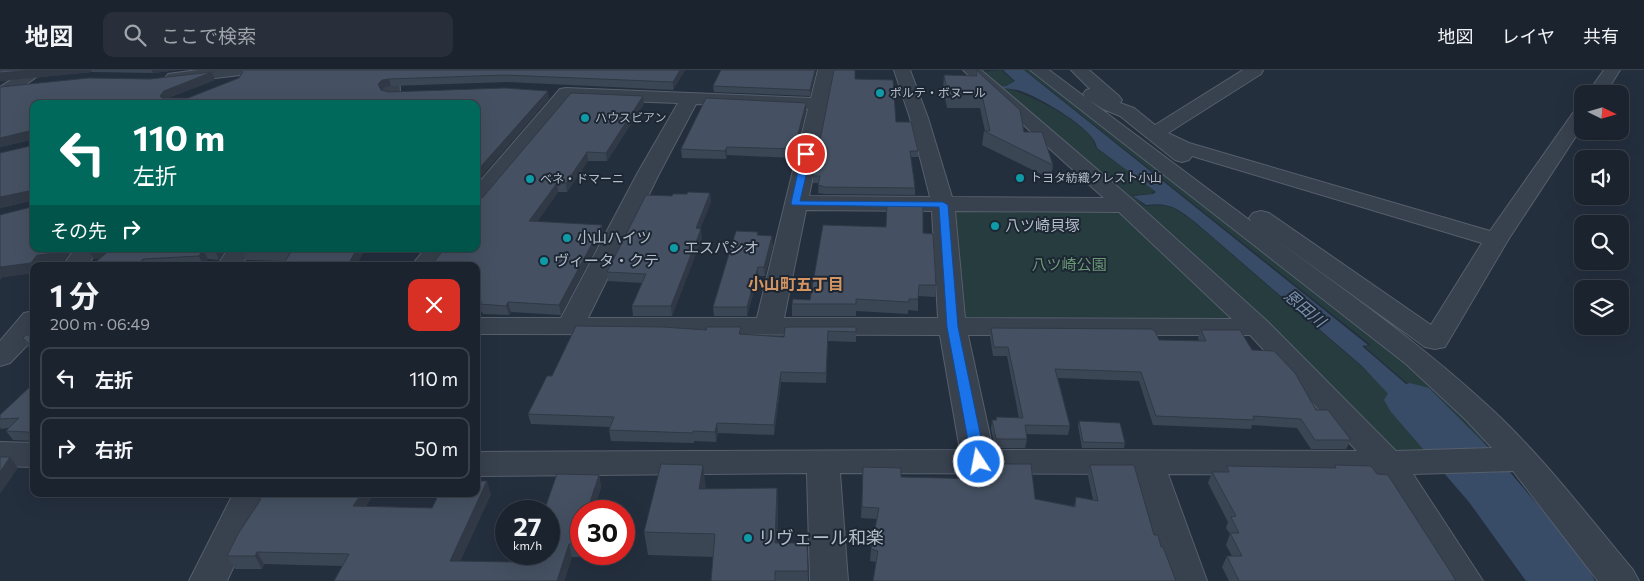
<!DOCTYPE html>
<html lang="ja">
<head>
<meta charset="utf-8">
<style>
	:root { --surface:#1b232e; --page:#282f3a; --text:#f1f3f6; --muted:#a0a4aa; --line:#39404a }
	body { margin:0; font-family:Commissioner,"Noto Sans JP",sans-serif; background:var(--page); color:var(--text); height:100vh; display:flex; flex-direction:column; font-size:19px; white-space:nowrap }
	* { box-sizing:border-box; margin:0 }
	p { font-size:16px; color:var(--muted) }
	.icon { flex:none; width:28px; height:28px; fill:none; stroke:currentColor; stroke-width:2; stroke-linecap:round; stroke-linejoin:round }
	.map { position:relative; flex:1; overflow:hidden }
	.drawer { position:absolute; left:30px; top:192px; width:450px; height:235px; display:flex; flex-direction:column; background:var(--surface); border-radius:10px; box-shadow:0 5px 20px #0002,0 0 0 1px var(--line) }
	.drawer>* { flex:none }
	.hud { position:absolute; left:30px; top:30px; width:450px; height:152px; border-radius:10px; box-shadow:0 5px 20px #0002,0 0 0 1px var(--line); background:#00695c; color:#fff; overflow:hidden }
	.needle { width:32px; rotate:95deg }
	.tools { position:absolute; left:1574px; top:15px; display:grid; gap:10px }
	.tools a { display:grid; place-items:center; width:55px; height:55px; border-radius:10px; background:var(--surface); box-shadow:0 5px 20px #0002,0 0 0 1px var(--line); font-size:25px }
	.speed { position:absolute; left:495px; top:430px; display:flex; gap:10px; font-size:25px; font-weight:700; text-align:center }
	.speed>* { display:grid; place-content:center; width:65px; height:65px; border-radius:50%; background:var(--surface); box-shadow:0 5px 20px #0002,0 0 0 1px var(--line); line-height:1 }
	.speed small { font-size:12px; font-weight:400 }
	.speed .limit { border:8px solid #d22; background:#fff; color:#111 }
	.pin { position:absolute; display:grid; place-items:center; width:42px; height:42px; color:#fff; margin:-21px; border:2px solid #fff; border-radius:50%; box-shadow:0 1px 5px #0007 }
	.me { position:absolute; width:55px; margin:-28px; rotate:349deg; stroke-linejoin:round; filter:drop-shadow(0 0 4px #0008) }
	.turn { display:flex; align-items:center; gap:18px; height:105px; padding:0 20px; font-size:22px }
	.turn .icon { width:65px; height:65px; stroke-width:2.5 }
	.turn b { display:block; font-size:35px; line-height:42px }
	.then { display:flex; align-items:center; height:48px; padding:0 20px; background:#0003; gap:10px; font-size:19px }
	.round { display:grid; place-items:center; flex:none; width:52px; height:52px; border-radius:10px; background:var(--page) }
	.headline { display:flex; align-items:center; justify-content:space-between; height:85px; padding:0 20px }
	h1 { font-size:30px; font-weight:700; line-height:38px }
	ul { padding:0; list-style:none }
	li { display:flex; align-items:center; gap:15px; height:62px; margin:0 10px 8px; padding:0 10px; border:2px solid var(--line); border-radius:10px }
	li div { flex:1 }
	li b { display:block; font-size:19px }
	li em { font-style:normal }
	header { display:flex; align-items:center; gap:30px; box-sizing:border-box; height:70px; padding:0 25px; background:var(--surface); border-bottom:1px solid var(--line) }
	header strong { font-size:24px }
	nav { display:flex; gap:28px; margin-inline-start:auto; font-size:18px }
	.search { width:350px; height:45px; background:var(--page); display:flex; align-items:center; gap:12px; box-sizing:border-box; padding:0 18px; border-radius:10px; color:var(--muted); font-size:19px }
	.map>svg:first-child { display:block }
</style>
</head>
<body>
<header>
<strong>地図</strong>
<div class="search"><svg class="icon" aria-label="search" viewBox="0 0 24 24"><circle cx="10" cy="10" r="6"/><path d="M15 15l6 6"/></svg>ここで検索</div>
<nav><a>地図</a><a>レイヤ</a><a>共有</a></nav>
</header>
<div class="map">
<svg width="1644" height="511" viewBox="0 0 1644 511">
	<rect width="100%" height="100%" fill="#242f3e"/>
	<path fill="#263c3f" d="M1001 0 1014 11 1005 16 996 17 980 2Z
		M1025 0H1031L1380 271 1485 369 1484 376H1471L1415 320 1364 276 1371 275Z
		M1006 18C1027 23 1094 55 1096 78L1155 121 1151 124 1132 125 1145 136C1169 133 1176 138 1194 152L1361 296 1387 321 1439 379 1396 381 999 19Z
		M954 139 1119 141 1236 250H965Z"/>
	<path fill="#394c67" d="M1003 0H1024L1368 275 1362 276 1414 321 1469 376 1440 379 1362 296 1195 152C1177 138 1169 132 1146 135L1133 126 1153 124 1156 122 1097 78C1096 59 1038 27 1021 21 1013 19 1006 18 998 19L997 17 1006 16 1015 11Z"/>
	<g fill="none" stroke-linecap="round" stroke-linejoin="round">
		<path fill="#394c67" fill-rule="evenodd" d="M1410 313 1429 318 1491 380 1567 469 1585 492 1595 511H1526L1469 432 1391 342 1384 330 1391 318Z"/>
		<defs>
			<path id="minor" d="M26 0H46L6 29 0 30V17Z
				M198 0H248L246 4 240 5 174 13 168 12 165 8 168 4Z
				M383 0H399L400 23 393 34H375L382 23Z
				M818 0H834L809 126 930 127 910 48 894 0H910L928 48 952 127 1104 128 963 0H981L1133 130 1267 251 1396 381 1492 378 1466 350 1406 294 1030 0H1049L1085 27 1083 24 1086 20 1090 19 1071 0H1089L1119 26 1122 30 1120 33 1134 38 1155 55 1243 0H1263L1261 4 1168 63 1189 73 1490 161 1575 40 1582 39V57L1508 170 1445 277 1435 279 1425 277 1275 169C1347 222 1421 274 1487 335 1542 385 1586 444 1633 500L1639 511H1598L1513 401 1413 404 1483 511H1444L1378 405 1168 404 1207 511H1169L1134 404 840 403 848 511H810L807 403 476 406V382L960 380 940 265 476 264V248H561L637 104 678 33 571 29 484 135 476 137V116L560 19 566 18 811 28ZM1089 30 1103 39 1120 46 1175 90 1182 92 1189 90 1192 86 1482 173 1431 255 1269 143 1261 141 1253 143 1249 148 1252 152ZM696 34 808 39 757 248H588L659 104ZM806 140 932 141 938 248H784ZM955 141 1119 142 1232 249 965 248ZM968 265H1250L1357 381 993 380Z
				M1604 0H1620L1605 24H1587Z
				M75 179H99L87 196H62Z
				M228 179H252L241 196H217Z
				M425 179H450L436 196H411Z
				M34 241V268L10 293 0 296V271L24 243Z
				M0 372 34 373V397L0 396Z
				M233 424H267L227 511H189Z"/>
		</defs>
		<use href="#minor" stroke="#565f6c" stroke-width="2"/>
		<use href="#minor" fill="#38414e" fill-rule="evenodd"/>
	</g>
	<path fill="#3b4654" d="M0 0H179L153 3 92 2 0 11Z
		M240 0H685L673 20 507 12 391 16 385 17 382 21 389 22 549 29 476 34H34V179H74L62 192 43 195 42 196H34V203L3 207 31 137V131L0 138V83L30 76 31 70 0 77V17L150 9 215 10 168 28H188L239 8 241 5Z
		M721 0H816L810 26 714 22 713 16Z
		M976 0 1024 62 1053 95 1051 109 982 75 984 61H985L980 38H947L943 18 944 5 975 6Z
		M855 9 896 52 918 81V87H911L915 118V125L825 124 818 123 819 113H813V106Z
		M644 34 607 91H588L567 122H558L537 152 603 164 561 245 511 242 509 245 483 244 482 242 476 241V196H435L434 192 483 127Z
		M806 41 794 88 727 85 726 89 682 88 681 79Z
		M710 123 711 132 700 159 702 168 672 246H633L632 236 642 213 608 211 607 202 672 126Z
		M886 157 923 163 936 215 935 227 918 226V241L908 240V244L856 241V246H792V234L810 230Z
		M758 162V165L773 175 765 206H758L747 246H714L713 237Z
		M90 179H227L219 190 208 189 203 195 186 196H91L100 188 94 189Z
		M244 179H365L356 196H282L285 191 247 190 243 181Z
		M856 257V272L828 271 826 313 781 312 774 365 718 363 716 372 694 371V373L611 371 609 360 611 357 531 354 528 344 552 306 742 264 784 267Z
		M991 258 1159 270 1199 271 1198 268 1201 260 1252 280 1316 340 1351 370 1346 379H1311L1297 358 1252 355 1251 359 1153 355 1139 311 1058 308 1070 356 1068 365 1026 364 1027 369 1025 378H995L991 359 992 350H996V347L1019 348 1007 286H993L990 267Z
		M34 265V282L28 277 23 268Z
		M34 313V371L13 370 6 361 9 358 1 359 0 357V345Z
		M1079 351 1125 373 1124 378H1082L1078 356Z
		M997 394 1035 429 1074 436 1076 427 1093 430 1088 406 1090 395 1154 465 876 492 870 491 871 479 877 449 861 448 863 397 901 407 978 409 980 400 996 401Z
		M1335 395 1377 404 1456 511H1229L1222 497 1227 486H1232L1226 475 1230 464 1226 458 1228 452 1208 413 1212 402H1225L1227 396 1334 398Z
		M599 405 601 417 579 487H572L564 511 342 496 264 494 262 499H235L227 486 260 431 259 429 263 424H374L366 436 432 438 491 424 460 491 516 492 526 489Z
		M777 418 778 441 777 473H807L808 511H711L713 487 648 485 644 462 705 419Z"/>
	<path fill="#303945" d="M34 0H91L92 2 0 11V3Z
		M152 0H179L153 3Z
		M680 0H685L673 20V12Z
		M815 0H816L810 26V20Z
		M212 2 215 10 167 28 163 34 160 26 164 21Z
		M389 9 391 16 385 17 380 22 378 14 382 10Z
		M548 21 549 29 476 113V102Z
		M643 26 644 34 607 91 606 83Z
		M806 33V41L794 88V79Z
		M29 61 34 69 0 77V68Z
		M727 77V85L726 89 725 81Z
		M587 82 588 91 567 122 566 113Z
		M557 113 558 122 531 160 529 151Z
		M29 121 34 130 0 138V127Z
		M710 123 711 132 697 167 696 158Z
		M602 155 603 164 561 245 559 235Z
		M701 159 702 168 672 246 671 236Z
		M772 166 773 175 765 206 764 197Z
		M61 179H74L62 192 43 195 42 196H34V203L3 207 0 210V197Z
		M97 179H113L117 187 94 189 89 180Z
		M216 179H227L219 190 215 180Z
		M357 179H365L356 196H347Z
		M203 180 208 189 203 195 199 186Z
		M143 189 147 196H136Z
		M758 197V206L747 246V237Z
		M508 232 511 242 509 245 506 236Z
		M781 302V312L774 365V355Z
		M717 353 718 363 716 372 715 362Z
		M32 361 34 363V371L30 365Z
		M10 387 18 398 0 424V402Z
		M703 395 706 418 701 442 699 419Z
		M599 405 601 417 593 441H587Z
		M487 411 491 424 455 503 450 491Z
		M777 418 778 441 776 496 775 473Z
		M361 424H374L358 448 353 436Z
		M581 458V480L579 487 576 474Z
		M569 474 572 487 564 511H557Z
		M257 482 264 494 262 499 255 486Z"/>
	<path fill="#455162" stroke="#303945" d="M0 0H34L0 3Z
		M240 0H680L673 12 505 5 389 9 382 10 378 14 381 20 389 22 505 18 548 21 476 102V34H34V179H61L57 183 37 185 31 193 0 197V145L31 137V123L29 121 0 127V83L30 76 31 63 29 61 0 68V17L88 8 150 9 212 2 164 21 160 26 162 28H188L239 8 243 2Z
		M721 0H815L810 20 713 16Z
		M834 0H855V9L893 10 896 52H911L918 81H910L915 118 825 117 818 115 820 106H813Z
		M976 0 1020 40 1024 62H1042L1053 95 984 61H990L982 25H948L944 5 977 6Z
		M571 23 643 26 606 83 587 82 566 113H557L529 151 602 155 559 235 508 232 506 236 480 234 482 232H476V196H461L463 193 434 192 444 179H476V129L483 127Z
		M706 28 806 33 794 79 727 77 725 81 681 79Z
		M688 122 710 123 696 158 701 159 671 236H632L646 204 607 202 646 125 672 126 673 124H687Z
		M887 132H923V163L933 164 936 215H919L918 229H909V232L856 229V234H792L793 229 810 230 823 155 886 157Z
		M736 161 758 162 757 165 772 166 764 197H758L747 237H713Z
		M111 179H216L215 180H203L199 186 143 189 136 196H91Z
		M244 179H357L347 196H282L291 182 243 181Z
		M576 256 663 257 706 260 707 257H741L739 264 784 267 785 258 788 257H856V262L828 261 826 303 781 302 774 355 717 353 715 362 693 361V363L609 360 614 347 528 344 547 306H552Z
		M991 258 1151 259 1155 261 1159 270 1206 271 1201 260H1240L1252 280 1274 281 1295 303 1316 340H1328L1351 370H1315L1301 349 1253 346 1254 350 1156 346 1141 302 1055 299 1070 356 1025 355 1027 369H996L992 350H997L996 347 1023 348 1008 277H994Z
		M26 265H34V279L23 268Z
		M34 313V361H32L30 365 28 362 6 361 19 348 0 349V345Z
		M1079 351 1120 353 1125 373 1083 372Z
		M0 387H10L0 402Z
		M661 394 703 395 699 419 777 418 775 473H807L808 501H775V511H711L715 464 644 462Z
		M997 394H1031L1035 429 1075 437 1076 427 1098 431 1090 395H1134L1154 465H1158L1161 477H1163L1176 511H873L878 481 871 479 879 438 862 437 863 397 901 398V407L981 409 980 400 997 401Z
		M1335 395 1371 396 1377 404 1388 405 1450 501 1456 511H1239L1227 486H1242L1230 463H1239L1231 447 1236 446 1212 402H1229L1227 396 1336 398Z
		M557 404 599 405 587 441H581V458L576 474H569L557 511H334L349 484 257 482 255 486H227L238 464 261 429H259L263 424H361L353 436 432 438 439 424H476V411H487L450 491 516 492 517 489H526L528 484H549V441H544Z"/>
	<path fill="#1a73e8" stroke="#114b97" d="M806 81 811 84 800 131 943 132 948 135 958 257 986 392 984 396H974L972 392 947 257 939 137 792 135 791 133 802 84Z"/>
	<g fill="#0f9aa8" stroke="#1d2633" stroke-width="2">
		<circle cx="880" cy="23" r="5"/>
		<circle cx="585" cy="48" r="5"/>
		<circle cx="1020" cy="108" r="5"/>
		<circle cx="530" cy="109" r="5"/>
		<circle cx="995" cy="156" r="5"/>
		<circle cx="567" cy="168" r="5"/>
		<circle cx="674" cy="178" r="5"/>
		<circle cx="544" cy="191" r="5"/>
		<circle cx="748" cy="468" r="5"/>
	</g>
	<g text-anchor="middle" stroke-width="4" stroke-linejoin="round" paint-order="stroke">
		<g font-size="12" fill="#b4bcc9" stroke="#1d2633" text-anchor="start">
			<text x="890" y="27">ポルテ・ボヌール</text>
			<text x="595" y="52">ハウスビアン</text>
			<text x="1030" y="112">トヨタ紡織クレスト小山</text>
			<text x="540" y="113">ベネ・ドマーニ</text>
		</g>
		<g font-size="15" fill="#b4bcc9" stroke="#1d2633" text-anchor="start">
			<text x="1005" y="161">八ツ崎貝塚</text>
			<text x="577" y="173">小山ハイツ</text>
			<text x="684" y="183">エスパシオ</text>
			<text x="554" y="196">ヴィータ・クテ</text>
		</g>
		<g font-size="15" fill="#6b9a76" stroke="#1d2633">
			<text x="1069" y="200">八ツ崎公園</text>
		</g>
		<g font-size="16" font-weight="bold" fill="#d59563" stroke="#1d2633">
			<text x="796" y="220">小山町五丁目</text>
		</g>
		<g font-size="16" font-style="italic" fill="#7c92b1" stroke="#1d2633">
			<text transform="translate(1305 238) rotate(40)" y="6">恩田川</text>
		</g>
		<g font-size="18" fill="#b4bcc9" stroke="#1d2633" text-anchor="start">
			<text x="758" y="474">リヴェール和楽</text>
		</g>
	</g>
</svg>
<div class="tools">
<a><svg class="needle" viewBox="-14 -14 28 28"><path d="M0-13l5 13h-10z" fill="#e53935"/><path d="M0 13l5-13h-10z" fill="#a0a4aa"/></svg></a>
<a><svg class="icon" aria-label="sound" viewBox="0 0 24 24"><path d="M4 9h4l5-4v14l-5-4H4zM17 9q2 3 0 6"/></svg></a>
<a><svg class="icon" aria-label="search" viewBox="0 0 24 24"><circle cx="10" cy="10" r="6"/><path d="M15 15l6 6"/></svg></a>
<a><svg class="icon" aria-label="layers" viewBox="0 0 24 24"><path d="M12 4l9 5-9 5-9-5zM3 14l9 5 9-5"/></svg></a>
</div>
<div class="speed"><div>27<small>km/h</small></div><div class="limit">30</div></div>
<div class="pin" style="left:806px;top:84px;background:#d93025"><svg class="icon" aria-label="arrive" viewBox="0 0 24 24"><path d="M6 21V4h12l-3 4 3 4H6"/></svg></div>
<svg class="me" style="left:979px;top:392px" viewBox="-20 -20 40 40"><circle r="17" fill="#1a73e8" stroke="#fff" stroke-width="3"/><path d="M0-11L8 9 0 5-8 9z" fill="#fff"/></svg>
<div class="hud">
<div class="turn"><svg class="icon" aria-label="left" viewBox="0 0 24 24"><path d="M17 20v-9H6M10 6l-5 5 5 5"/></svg><div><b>110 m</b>左折</div></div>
<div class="then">その先<svg class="icon" aria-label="right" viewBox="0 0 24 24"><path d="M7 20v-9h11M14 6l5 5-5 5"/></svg></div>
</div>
<section class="drawer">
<div class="headline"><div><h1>1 分</h1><p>200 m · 06:49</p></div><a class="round" style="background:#d93025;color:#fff"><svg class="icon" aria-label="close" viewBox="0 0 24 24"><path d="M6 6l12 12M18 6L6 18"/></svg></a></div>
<ul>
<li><svg class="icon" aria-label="left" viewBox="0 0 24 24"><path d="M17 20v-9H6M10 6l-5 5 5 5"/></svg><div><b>左折</b></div><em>110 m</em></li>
<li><svg class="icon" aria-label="right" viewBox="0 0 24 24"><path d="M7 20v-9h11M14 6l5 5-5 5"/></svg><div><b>右折</b></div><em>50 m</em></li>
</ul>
</section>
</div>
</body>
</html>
